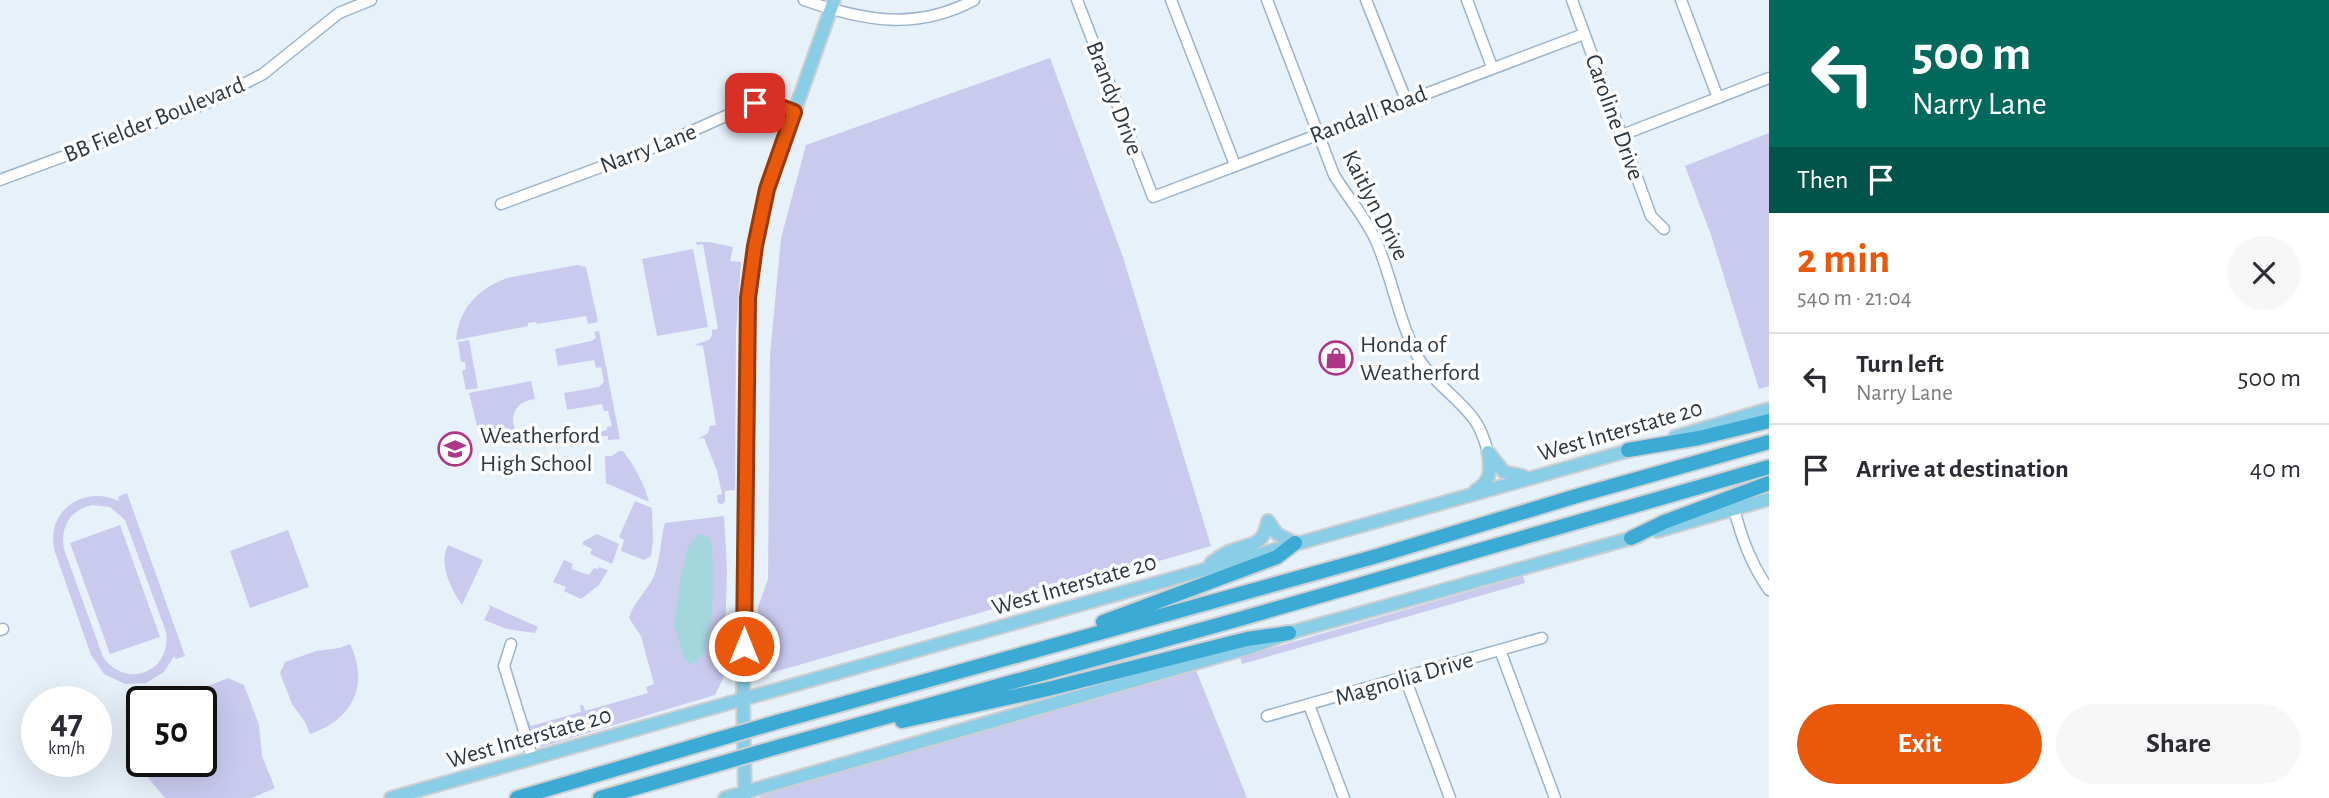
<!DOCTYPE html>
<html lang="en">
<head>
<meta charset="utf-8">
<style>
	:root { --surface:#fff; --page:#f7f7f7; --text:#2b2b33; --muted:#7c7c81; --line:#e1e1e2; --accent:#ea580c }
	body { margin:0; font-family:"Alegreya Sans",sans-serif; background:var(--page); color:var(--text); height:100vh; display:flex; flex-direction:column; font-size:26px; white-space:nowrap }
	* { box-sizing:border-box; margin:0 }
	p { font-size:23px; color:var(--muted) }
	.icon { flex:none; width:38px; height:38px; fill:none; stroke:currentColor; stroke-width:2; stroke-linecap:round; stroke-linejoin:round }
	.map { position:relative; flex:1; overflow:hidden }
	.side { display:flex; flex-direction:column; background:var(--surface); width:560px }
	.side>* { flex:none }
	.hud { background:#00695c; color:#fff; overflow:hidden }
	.speed { position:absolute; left:21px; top:686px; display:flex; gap:14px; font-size:35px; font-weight:700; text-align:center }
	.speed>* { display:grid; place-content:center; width:91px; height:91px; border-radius:50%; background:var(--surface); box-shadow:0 7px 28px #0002; line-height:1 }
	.speed small { font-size:18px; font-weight:400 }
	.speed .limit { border:4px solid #111; border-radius:10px; background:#fff; color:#111 }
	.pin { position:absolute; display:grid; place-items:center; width:60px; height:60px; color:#fff; margin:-30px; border-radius:14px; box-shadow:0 4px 10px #0006 }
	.me { position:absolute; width:77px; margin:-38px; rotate:0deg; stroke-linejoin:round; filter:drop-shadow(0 0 5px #0008) }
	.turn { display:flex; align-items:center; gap:24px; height:147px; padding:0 28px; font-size:32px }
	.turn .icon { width:91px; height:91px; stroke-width:2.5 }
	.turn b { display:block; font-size:49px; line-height:60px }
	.then { display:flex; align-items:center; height:66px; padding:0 28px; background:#0003; gap:14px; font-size:26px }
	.round { display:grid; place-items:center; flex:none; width:74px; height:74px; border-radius:37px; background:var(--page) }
	.headline { display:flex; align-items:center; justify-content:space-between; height:119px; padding:0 28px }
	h1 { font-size:42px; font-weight:700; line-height:52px; color:var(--accent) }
	.button { display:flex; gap:14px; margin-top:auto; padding:14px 28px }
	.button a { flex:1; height:80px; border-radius:42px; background:var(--accent); color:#fff; font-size:28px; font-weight:700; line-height:80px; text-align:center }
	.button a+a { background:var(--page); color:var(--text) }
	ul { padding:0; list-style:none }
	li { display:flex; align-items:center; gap:21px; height:91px; padding:0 28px; border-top:2px solid var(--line) }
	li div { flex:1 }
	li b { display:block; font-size:26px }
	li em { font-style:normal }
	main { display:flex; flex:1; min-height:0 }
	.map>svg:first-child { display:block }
</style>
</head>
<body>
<main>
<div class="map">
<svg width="1769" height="798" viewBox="0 0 1769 798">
	<rect width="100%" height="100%" fill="#e7f1fa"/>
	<path fill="#cacaef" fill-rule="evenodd" d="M1050 58 1123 257 1211 546 771 673 759 666 758 607 768 579 770 356 781 238 806 145Z
		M1769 133V386L1759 389 1711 235 1685 166Z
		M696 242H709L733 247 730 261 741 262 736 333 735 490 725 491V501L722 504 718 503 717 495 722 494 717 471 704 438 698 439 708 433 710 426 716 425 703 346 695 345C703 340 713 344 712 330L718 329 703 244 697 245Z
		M693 249 708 327 657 336 642 259Z
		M577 265 586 267 598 322 588 324 586 316 537 324 536 322 528 323V326L456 340C459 308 478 289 507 278Z
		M599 331 620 439 608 440V436H592L591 434 607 430V427L612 426 608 411H604L602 404 567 410 564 393 599 387 604 382 601 367 596 368 594 360 558 366 555 349 591 341 596 338 594 332Z
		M469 340 478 388 466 390 462 371 466 369 465 362H461L458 342Z
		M531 381 535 399C517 401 508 415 516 431L502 433 503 441 481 442 469 393Z
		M619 451H623C635 467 644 483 649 502L606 483 605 456H612Z
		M127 493 185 656 176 659 174 656 164 672 146 683 125 684 104 674 91 655 55 552C44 512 83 484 119 501L118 497ZM92 505 110 507 125 520 166 632C172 672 126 690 103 657L64 549C60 527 70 510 92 505Z
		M635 501 652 508 653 541 651 556 644 560 621 551 624 540 619 537Z
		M724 516 727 568 724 676 715 695 541 747 535 743 531 736 526 721H529L531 726 581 712 580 705H583L585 711 648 693 646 687 654 684 641 636 629 618C632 604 648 590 654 576 661 558 660 540 665 523Z
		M120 525 160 637 110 654 70 543Z
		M288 530 309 587 250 608 230 551Z
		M597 534 619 544 612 564 590 554 592 549 582 544 584 541Z
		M448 545 483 560 462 605C451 589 438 564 448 545Z
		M564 560 573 564 571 569 589 575 594 568 598 569 599 567 608 570 599 585 581 599 564 591 566 587 553 582Z
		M1523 576 1525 583 1242 664 1240 657Z
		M489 605 538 627 535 633 507 629 484 620 490 608Z
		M350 644C370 686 352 720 310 734L305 722 292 704 280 673 285 662 316 651 339 648Z
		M1196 670 1247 798H759L764 793Z
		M228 678 244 685 259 725 262 756 275 788 252 798H165L145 774 142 761H201V702H176L188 694Z"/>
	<path fill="#a4d6de" d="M698 534 709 537C717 555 713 637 703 654 701 659 694 662 690 665L684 658 674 625 681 575 688 547Z"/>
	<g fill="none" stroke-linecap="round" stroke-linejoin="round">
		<defs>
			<path id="minor" d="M804 0C863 21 916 31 974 0
				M1077 0 1153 197 1584 34
				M1171 0 1235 165
				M1267 0 1334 175C1348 198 1367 219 1377 243 1393 281 1399 323 1419 359 1433 382 1457 397 1473 418 1481 428 1485 441 1488 452
				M1366 0 1406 100
				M1467 0 1492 67
				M1572 0 1651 216 1664 229
				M1681 0 1718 98
				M1622 135 1769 78
				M0 180 205 104 263 74 339 13 371 0
				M501 204 663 144 755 103H770L794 112
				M1734 509C1742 539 1751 564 1769 590
				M0 630 3 629
				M511 644 504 666 532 757
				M1500 650 1555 798
				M1405 678 1450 798
				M1309 705 1344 798
				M1267 716 1542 638"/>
			<path id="major" d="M1675 437 1769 409
				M1488 452 1504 472 1523 476
				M1475 491C1490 482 1491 473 1489 456
				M1268 521 1277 534 1295 543
				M1657 531 1769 499
				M1211 563C1217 559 1224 553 1231 551 1253 542 1262 548 1268 521
				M391 798 1638 448
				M725 798 1251 647 1289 633 1639 536
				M745 798 743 699 748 298 755 246 767 189 834 0"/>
			<path id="highway" d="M1628 450 1699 438 1769 421
				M1631 538 1664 522 1769 483
				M1103 622 1277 557 1295 543
				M902 721 1048 689 1247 639 1289 633
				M777 722 1377 556 1580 495 1769 442
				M781 746 1236 620 1769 467
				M517 798 712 741
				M600 798 715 765"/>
		</defs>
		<use href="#minor" stroke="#9cb4cb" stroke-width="13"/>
		<use href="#major" stroke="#cdcfd1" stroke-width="16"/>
		<use href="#highway" stroke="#cdcfd1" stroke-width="18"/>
		<use href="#minor" stroke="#fff" stroke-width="10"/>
		<use href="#major" stroke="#89cde6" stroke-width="12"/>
		<use href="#highway" stroke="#3babd5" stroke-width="14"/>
		<defs>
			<path id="highway-bridge" d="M712 741 777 722
				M715 765 781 746"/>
		</defs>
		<use href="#highway-bridge" stroke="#cdcfd1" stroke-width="18" stroke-linecap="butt"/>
		<use href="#highway-bridge" stroke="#3babd5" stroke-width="14"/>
	</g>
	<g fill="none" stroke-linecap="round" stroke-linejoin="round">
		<defs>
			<path id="route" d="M744 646 748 298 755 246 767 189 794 112 770 103H755"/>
		</defs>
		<use href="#route" stroke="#983908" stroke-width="18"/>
		<use href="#route" stroke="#ea580c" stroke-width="12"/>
	</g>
	<defs>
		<symbol id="shop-ring" viewBox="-11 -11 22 22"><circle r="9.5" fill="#fdfdfd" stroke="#af3588" stroke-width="1.5"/><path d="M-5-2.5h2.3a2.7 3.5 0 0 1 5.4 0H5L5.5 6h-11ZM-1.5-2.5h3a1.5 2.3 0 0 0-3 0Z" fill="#af3588"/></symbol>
		<symbol id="school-ring" viewBox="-11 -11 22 22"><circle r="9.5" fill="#fdfdfd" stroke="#af3588" stroke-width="1.5"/><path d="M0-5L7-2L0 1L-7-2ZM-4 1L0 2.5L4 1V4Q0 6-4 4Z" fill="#af3588"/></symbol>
	</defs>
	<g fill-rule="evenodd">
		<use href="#shop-ring" x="1317" y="339" width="38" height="38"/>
		<use href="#school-ring" x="436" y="430" width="38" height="38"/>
	</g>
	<g text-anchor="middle" stroke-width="7" stroke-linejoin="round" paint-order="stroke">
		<g font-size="24" fill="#2e3841" stroke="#fdfdfd">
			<text transform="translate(1115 98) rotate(69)" y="8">Brandy Drive</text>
			<text transform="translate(1368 114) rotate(-21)" y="8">Randall Road</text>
			<text transform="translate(1615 117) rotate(70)" y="8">Caroline Drive</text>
			<text transform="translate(154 119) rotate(-22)" y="8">BB Fielder Boulevard</text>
			<text transform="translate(648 148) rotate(-21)" y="8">Narry Lane</text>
			<text transform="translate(1376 205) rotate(63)" y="8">Kaitlyn Drive</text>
			<text transform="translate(1620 430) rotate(-16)" y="8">West Interstate 20</text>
			<text transform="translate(1074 584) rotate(-16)" y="8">West Interstate 20</text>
			<text transform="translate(1404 678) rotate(-16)" y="8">Magnolia Drive</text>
			<text transform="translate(529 737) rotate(-16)" y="8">West Interstate 20</text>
		</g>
		<g font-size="24" fill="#2e3841" stroke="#fdfdfd" text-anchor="start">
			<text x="1360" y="352">Honda of<tspan x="1360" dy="28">Weatherford</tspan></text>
			<text x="480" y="443">Weatherford<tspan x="480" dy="28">High School</tspan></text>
		</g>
	</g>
</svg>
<div class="speed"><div>47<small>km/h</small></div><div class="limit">50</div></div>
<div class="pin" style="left:755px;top:103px;background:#d93025"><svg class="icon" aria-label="arrive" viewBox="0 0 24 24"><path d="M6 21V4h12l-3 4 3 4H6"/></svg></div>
<svg class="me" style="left:744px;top:646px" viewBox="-20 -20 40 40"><circle r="17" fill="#ea580c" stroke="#fff" stroke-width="3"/><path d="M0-11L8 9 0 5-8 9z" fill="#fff"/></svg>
</div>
<section class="side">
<div class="hud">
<div class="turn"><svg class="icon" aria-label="left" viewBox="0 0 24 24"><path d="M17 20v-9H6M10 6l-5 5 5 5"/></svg><div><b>500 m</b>Narry Lane</div></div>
<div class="then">Then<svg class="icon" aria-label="arrive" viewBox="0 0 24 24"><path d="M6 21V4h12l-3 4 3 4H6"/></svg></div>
</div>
<div class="headline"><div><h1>2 min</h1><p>540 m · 21:04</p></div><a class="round"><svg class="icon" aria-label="close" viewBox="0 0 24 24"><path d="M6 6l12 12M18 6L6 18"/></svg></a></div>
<ul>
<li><svg class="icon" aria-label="left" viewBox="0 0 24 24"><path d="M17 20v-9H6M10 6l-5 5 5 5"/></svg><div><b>Turn left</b><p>Narry Lane</p></div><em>500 m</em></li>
<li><svg class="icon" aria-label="arrive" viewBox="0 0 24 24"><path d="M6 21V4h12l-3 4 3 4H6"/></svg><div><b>Arrive at destination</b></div><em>40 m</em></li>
</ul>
<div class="button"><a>Exit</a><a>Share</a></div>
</section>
</main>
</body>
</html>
